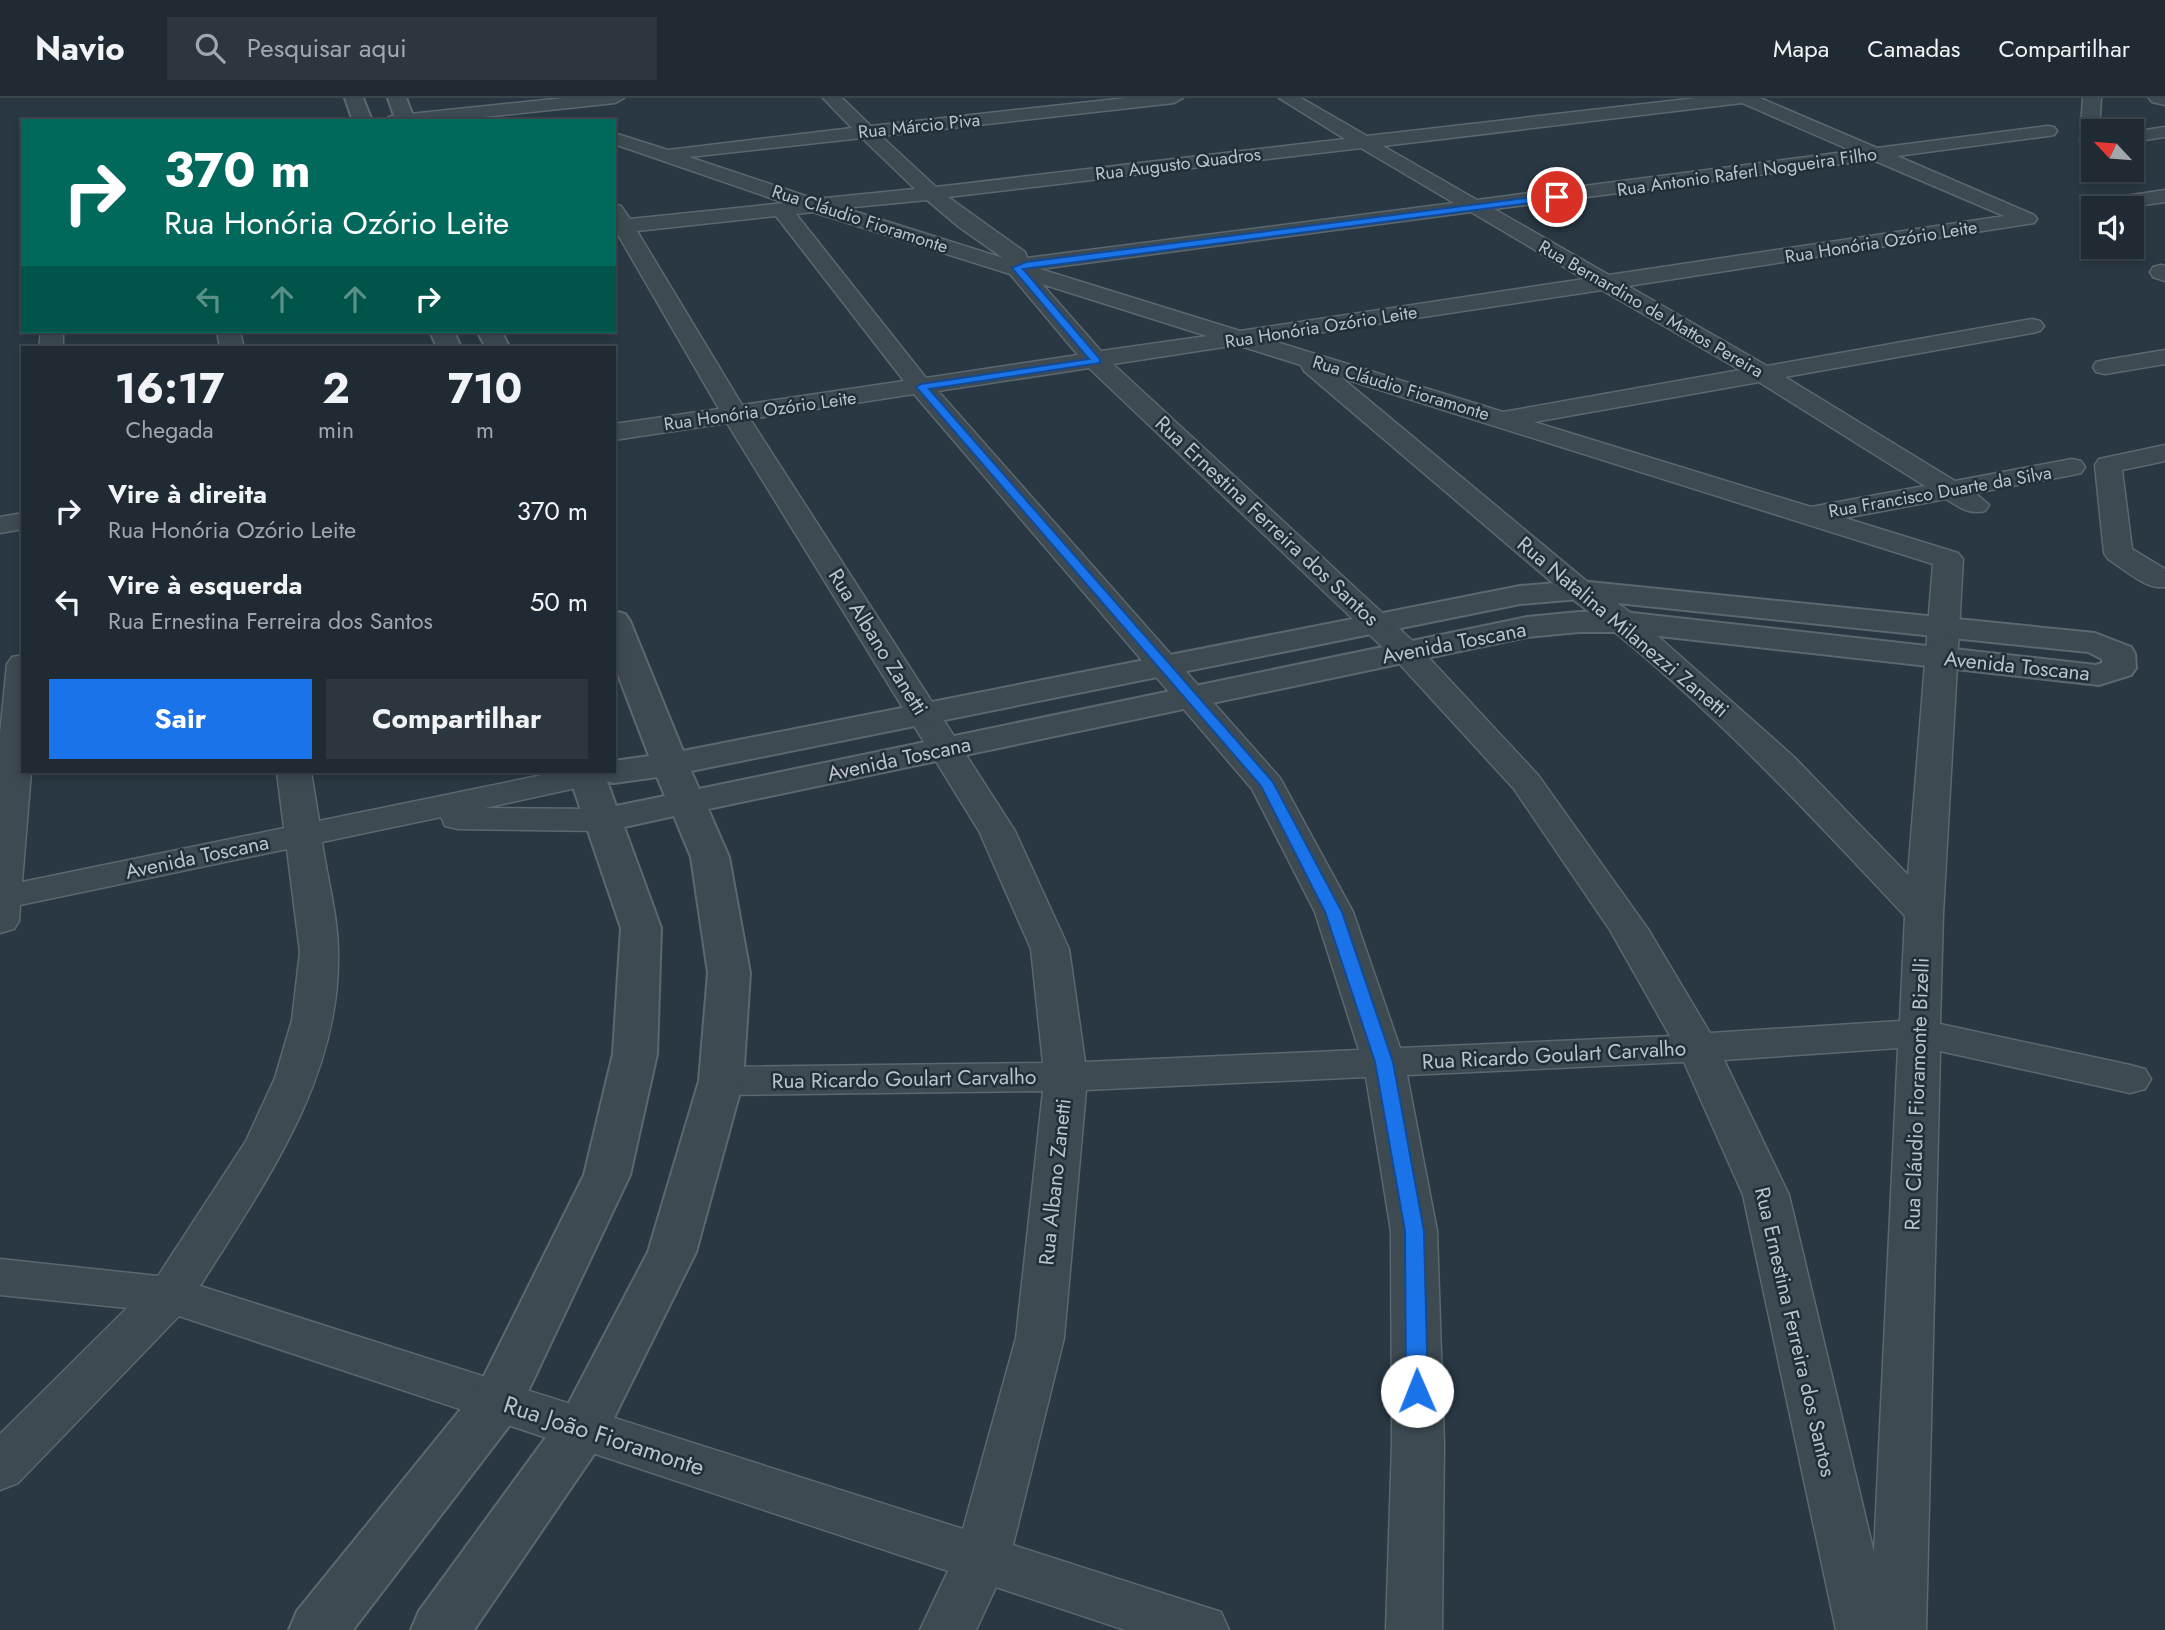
<!DOCTYPE html>
<html lang="pt">
<head>
<meta charset="utf-8">
<style>
	:root { --surface:#1f2a32; --page:#2c363e; --text:#f1f3f6; --muted:#a1a7ac; --line:#3c464d; --accent:#1a73e8 }
	body { margin:0; font-family:Jost,sans-serif; background:var(--page); color:var(--text); height:100vh; display:flex; flex-direction:column; font-size:26px; white-space:nowrap }
	* { box-sizing:border-box; margin:0 }
	p { font-size:23px; color:var(--muted) }
	.icon { flex:none; width:38px; height:38px; fill:none; stroke:currentColor; stroke-width:2; stroke-linecap:round; stroke-linejoin:round }
	.map { position:relative; flex:1; overflow:hidden }
	.sheet { position:absolute; left:21px; top:248px; width:595px; height:427px; display:flex; flex-direction:column; background:var(--surface); border-radius:0px; box-shadow:0 4px 10px #0003,0 0 0 2px var(--line) }
	.sheet>* { flex:none }
	.guide { position:absolute; left:21px; top:21px; width:595px; height:214px; border-radius:0px; box-shadow:0 4px 10px #0003,0 0 0 2px var(--line); background:#00695c; color:#fff; overflow:hidden }
	.needle { width:46px; rotate:296deg }
	.controls { position:absolute; left:2081px; top:21px; display:grid; gap:14px }
	.controls a { display:grid; place-items:center; width:63px; height:63px; border-radius:0px; background:var(--surface); box-shadow:0 4px 10px #0003,0 0 0 2px var(--line); font-size:35px }
	.pin { position:absolute; display:grid; place-items:center; width:60px; height:60px; color:#fff; margin:-30px; border:4px solid #fff; border-radius:50%; box-shadow:0 2px 7px #0007 }
	.me { position:absolute; width:77px; margin:-38px; rotate:359deg; stroke-linejoin:round; filter:drop-shadow(0 0 5px #0008) }
	.turn { display:flex; align-items:center; gap:24px; height:147px; padding:0 28px; font-size:32px }
	.turn .icon { width:91px; height:91px; stroke-width:2.5 }
	.turn b { display:block; font-size:49px; line-height:60px }
	.lanes { display:flex; align-items:center; height:66px; padding:0 28px; background:#0003; justify-content:center; gap:35px; direction:ltr }
	.lanes .off { opacity:.35 }
	.eta { display:flex; justify-content:space-evenly; align-items:center; height:119px; text-align:center }
	.eta b { font-size:42px; font-weight:700; line-height:49px }
	.button { display:flex; gap:14px; margin-top:auto; padding:14px 28px }
	.button a { flex:1; height:80px; border-radius:0px; background:var(--accent); color:#fff; font-size:28px; font-weight:700; line-height:80px; text-align:center }
	.button a+a { background:var(--page); color:var(--text) }
	ul { padding:0; list-style:none }
	li { display:flex; align-items:center; gap:21px; height:91px; padding:0 28px }
	li div { flex:1 }
	li b { display:block; font-size:26px }
	li em { font-style:normal }
	header { display:flex; align-items:center; gap:42px; box-sizing:border-box; height:98px; padding:0 35px; background:var(--surface); border-bottom:2px solid var(--line) }
	header strong { font-size:33px }
	nav { display:flex; gap:38px; margin-inline-start:auto; font-size:24px }
	.search { width:490px; height:63px; background:var(--page); display:flex; align-items:center; gap:18px; box-sizing:border-box; padding:0 24px; border-radius:0px; color:var(--muted); font-size:26px }
	.map>svg:first-child { display:block }
</style>
</head>
<body>
<header>
<strong>Navio</strong>
<div class="search"><svg class="icon" aria-label="search" viewBox="0 0 24 24"><circle cx="10" cy="10" r="6"/><path d="M15 15l6 6"/></svg>Pesquisar aqui</div>
<nav><a>Mapa</a><a>Camadas</a><a>Compartilhar</a></nav>
</header>
<div class="map">
<svg width="2165" height="1532" viewBox="0 0 2165 1532">
	<rect width="100%" height="100%" fill="#293843"/>
	<g fill="none" stroke-linecap="round" stroke-linejoin="round">
		<defs>
			<path id="minor" d="M564 0H624L615 5 446 23H382L391 18Z
				M823 0H842L871 28 1126 0H1183L1174 5 881 38 936 89 1345 41 1279 0H1301L1367 38 1696 0H1760L1877 50 2048 28 2054 29 2057 33 2054 37 2048 38 1897 58 2034 117 2037 121 2034 125 1628 188 1767 268 2032 221 2040 223 2044 228 2040 233 2032 235 1785 279 1955 383 2072 361 2081 363 2085 369 2081 375 2072 377 1975 395 1989 407 1985 413C1969 417 1959 409 1946 401L1845 420 1958 455 1963 461 1943 816 1940 926 2130 967 2145 971 2151 981 2145 991 2130 995 1940 953 1926 1532H1836L1743 1097 1684 964 1407 977 1437 1133 1444 1346 1442 1532H1386L1392 1346 1391 1133 1366 979 1086 992 1064 1240 1013 1447 1221 1514 1229 1532H1125L996 1489 976 1532H920L948 1473 179 1218 18 1385 0 1392V1336L127 1210 0 1197V1161L158 1178 246 1043 275 980 292 922 300 854 287 751 20 807 19 823 14 831 0 835V636L7 566 12 559 23 557V674H31L22 784 284 730 277 674H311L319 723 557 674H601L604 678 599 685 485 710 603 711 616 714 621 722 616 730 603 733 458 731 445 728 441 719 322 744C327 780 338 818 338 854 341 981 264 1086 200 1188L963 1431 1016 1240 1043 993 721 997 706 993 700 983 706 973 721 969 1043 965 1031 851 979 733 727 325 614 342V326L719 311 617 135H614V106L621 108 630 121 785 105 614 46V35L668 52 852 30ZM1742 5 1852 53 1477 102 1383 48ZM862 40 915 91 815 101 689 59ZM1361 50 1454 105 1027 160 1025 154 948 99ZM1873 62 2004 118 1609 177 1494 111ZM927 102 959 129 1003 160 844 110ZM813 114 1010 176 1078 257 926 280 796 116ZM1471 114 1584 181 1240 233 1040 171ZM776 118 904 283 742 307 637 133ZM1042 186 1207 238 1101 253ZM1602 192 1740 272 1503 314 1270 242ZM1237 247 1301 267 1304 273 1568 498C1693 590 1799 705 1905 818L1900 923 1710 935 1648 831 1538 677 1417 547 1113 266ZM1089 270 1395 561 1514 691 1610 832 1670 938 1400 950 1353 814 1280 680 938 293ZM1342 280 1933 466 1908 777 1794 659 1634 517 1590 486ZM1759 284 1925 388 1811 409 1534 324ZM914 296 1252 691 1315 814 1359 952 1085 964 1069 851 1015 733 750 321ZM1898 950 1874 1455 1789 1097 1724 962Z
				M2083 0H2101L2099 33H2093V50L2082 48 2080 44Z
				M2149 0H2165V7L2152 4Z
				M2165 29V39L2132 44V34Z
				M2165 92V104L2124 110H2093V113L2089 108 2092 104 2099 102Z
				M2161 167 2165 168V183L2153 179 2150 174 2153 169Z
				M41 233H63V250H39Z
				M217 233H240L244 250H220Z
				M2165 252V266L2105 276 2096 274 2093 269 2096 264 2105 262Z
				M2165 347V363L2122 372 2132 451 2165 471V489C2146 492 2124 471 2108 461L2104 455 2095 367 2099 361Z
				M23 415V431L0 435V419Z"/>
			<path id="tertiary" d="M345 0H363L372 23H353Z
				M388 0H406L415 23H396Z
				M430 233H454L461 250H437Z
				M477 233H501L510 250H486Z
				M1579 483 2095 535 2131 549 2135 556 2136 570 2131 577 2099 587 1623 534H1579L1527 539 708 711 729 759 750 875 743 983 696 1154 601 1346 474 1532H411L419 1513 563 1316 648 1154 699 983 708 875 691 759 674 718 624 729 661 830 657 956 630 1077 516 1319 353 1532H289L297 1513 478 1290 584 1077 613 956 621 830 568 674H614V663L649 658 614 566V513L625 516 630 523 683 653 1520 488ZM1579 501 2088 554 2102 561V565L2096 567 1623 514H1579L1527 519 699 691 691 673 1520 506ZM657 679 665 698 616 708 607 683 614 685Z"/>
		</defs>
		<use href="#minor" stroke="#5c6770" stroke-width="3"/>
		<use href="#tertiary" stroke="#5c6770" stroke-width="4"/>
		<use href="#minor" fill="#3d4a52" fill-rule="evenodd"/>
		<use href="#tertiary" fill="#3d4a52" fill-rule="evenodd"/>
	</g>
	<path fill="#1a73e8" stroke="#114b97" stroke-width="2" d="M1557 96 1560 101 1023 171 1100 261V265L929 291 1273 684 1342 814 1393 964 1424 1133 1428 1293 1425 1299 1417 1302 1410 1299 1406 1293 1405 1133 1375 964 1325 814 1261 688 916 289 921 286 1089 261 1012 170 1026 164Z"/>
	<g text-anchor="middle" stroke-width="5" stroke-linejoin="round" paint-order="stroke">
		<g font-size="18" fill="#bbc4cc" stroke="#222f38">
			<text transform="translate(919 28) rotate(-6)" y="6">Rua Márcio Piva</text>
			<text transform="translate(1178 66) rotate(-7)" y="6">Rua Augusto Quadros</text>
			<text transform="translate(1747 74) rotate(-8)" y="6">Rua Antonio Raferl Nogueira Filho</text>
			<text transform="translate(860 121) rotate(18)" y="6">Rua Cláudio Fioramonte</text>
			<text transform="translate(1881 144) rotate(-9)" y="6">Rua Honória Ozório Leite</text>
			<text transform="translate(1651 211) rotate(30)" y="6">Rua Bernardino de Mattos Pereira</text>
			<text transform="translate(1321 229) rotate(-9)" y="6">Rua Honória Ozório Leite</text>
			<text transform="translate(1401 290) rotate(17)" y="6">Rua Cláudio Fioramonte</text>
			<text transform="translate(760 313) rotate(-8)" y="6">Rua Honória Ozório Leite</text>
			<text transform="translate(1940 394) rotate(-10)" y="6">Rua Francisco Duarte da Silva</text>
		</g>
		<g font-size="21" fill="#bbc4cc" stroke="#222f38">
			<text transform="translate(1267 423) rotate(43)" y="7">Rua Ernestina Ferreira dos Santos</text>
			<text transform="translate(1623 529) rotate(40)" y="7">Rua Natalina Milanezzi Zanetti</text>
			<text transform="translate(878 544) rotate(58)" y="7">Rua Albano Zanetti</text>
			<text transform="translate(1454 545) rotate(-11)" y="7">Avenida Toscana</text>
			<text transform="translate(2017 568) rotate(6)" y="7">Avenida Toscana</text>
			<text transform="translate(899 661) rotate(-12)" y="7">Avenida Toscana</text>
			<text transform="translate(197 759) rotate(-12)" y="7">Avenida Toscana</text>
			<text transform="translate(1554 957) rotate(-3)" y="7">Rua Ricardo Goulart Carvalho</text>
			<text transform="translate(904 981) rotate(-1)" y="7">Rua Ricardo Goulart Carvalho</text>
			<text transform="translate(1917 996) rotate(-88)" y="7">Rua Cláudio Fioramonte Bizelli</text>
			<text transform="translate(1055 1084) rotate(-84)" y="7">Rua Albano Zanetti</text>
			<text transform="translate(1795 1234) rotate(77)" y="7">Rua Ernestina Ferreira dos Santos</text>
		</g>
		<g font-size="24" fill="#bbc4cc" stroke="#222f38">
			<text transform="translate(604 1338) rotate(18)" y="8">Rua João Fioramonte</text>
		</g>
	</g>
</svg>
<div class="controls">
<a><svg class="needle" viewBox="-14 -14 28 28"><path d="M0-13l5 13h-10z" fill="#e53935"/><path d="M0 13l5-13h-10z" fill="#a1a7ac"/></svg></a>
<a><svg class="icon" aria-label="sound" viewBox="0 0 24 24"><path d="M4 9h4l5-4v14l-5-4H4zM17 9q2 3 0 6"/></svg></a>
</div>
<div class="pin" style="left:1557px;top:99px;background:#d93025"><svg class="icon" aria-label="arrive" viewBox="0 0 24 24"><path d="M6 21V4h12l-3 4 3 4H6"/></svg></div>
<svg class="me" style="left:1417px;top:1293px" viewBox="-20 -20 40 40"><circle r="19" fill="#fff"/><path d="M0-13L10 11 0 6-10 11z" fill="#1a73e8"/></svg>
<div class="guide">
<div class="turn"><svg class="icon" aria-label="right" viewBox="0 0 24 24"><path d="M7 20v-9h11M14 6l5 5-5 5"/></svg><div><b>370 m</b>Rua Honória Ozório Leite</div></div>
<div class="lanes"><svg class="icon off" aria-label="left" viewBox="0 0 24 24"><path d="M17 20v-9H6M10 6l-5 5 5 5"/></svg><svg class="icon off" aria-label="ahead" viewBox="0 0 24 24"><path d="M12 20V5M6 11l6-6 6 6"/></svg><svg class="icon off" aria-label="ahead" viewBox="0 0 24 24"><path d="M12 20V5M6 11l6-6 6 6"/></svg><svg class="icon" aria-label="right" viewBox="0 0 24 24"><path d="M7 20v-9h11M14 6l5 5-5 5"/></svg></div>
</div>
<section class="sheet">
<div class="eta">
<div><b>16:17</b><p>Chegada</p></div>
<div><b>2</b><p>min</p></div>
<div><b>710</b><p>m</p></div>
</div>
<ul>
<li><svg class="icon" aria-label="right" viewBox="0 0 24 24"><path d="M7 20v-9h11M14 6l5 5-5 5"/></svg><div><b>Vire à direita</b><p>Rua Honória Ozório Leite</p></div><em>370 m</em></li>
<li><svg class="icon" aria-label="left" viewBox="0 0 24 24"><path d="M17 20v-9H6M10 6l-5 5 5 5"/></svg><div><b>Vire à esquerda</b><p>Rua Ernestina Ferreira dos Santos</p></div><em>50 m</em></li>
</ul>
<div class="button"><a>Sair</a><a>Compartilhar</a></div>
</section>
</div>
</body>
</html>
